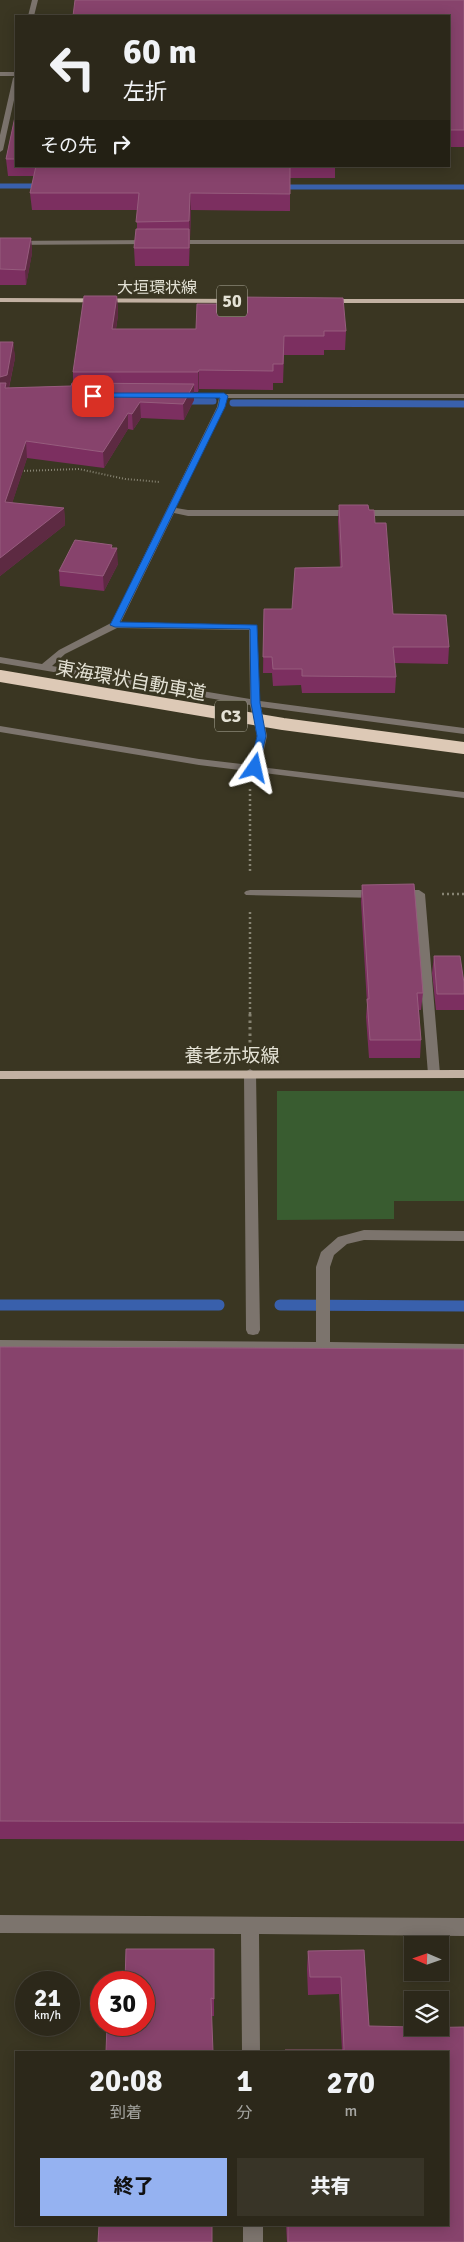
<!DOCTYPE html>
<html lang="ja">
<head>
<meta charset="utf-8">
<style>
	:root { --surface:#2c281a; --page:#383427; --text:#f1f3f6; --muted:#a6a6a2; --line:#484439; --accent:#95b2f1 }
	body { margin:0; font-family:Signika,"Noto Sans JP",sans-serif; background:var(--page); color:var(--text); height:100vh; display:flex; flex-direction:column; font-size:19px; white-space:nowrap }
	* { box-sizing:border-box; margin:0 }
	p { font-size:16px; color:var(--muted) }
	.icon { flex:none; width:28px; height:28px; fill:none; stroke:currentColor; stroke-width:2; stroke-linecap:round; stroke-linejoin:round }
	.map { position:relative; flex:1; overflow:hidden }
	.drawer { position:absolute; left:15px; top:2051px; width:434px; height:175px; display:flex; flex-direction:column; background:var(--surface); border-radius:0px; box-shadow:0 2px 12px #0003,0 0 0 1px var(--line) }
	.drawer>* { flex:none }
	.banner { position:absolute; left:15px; top:15px; width:435px; height:152px; border-radius:0px; box-shadow:0 2px 12px #0003,0 0 0 1px var(--line); background:#2c281a; color:var(--text); overflow:hidden }
	.needle { width:32px; rotate:272deg }
	.fabs { position:absolute; left:404px; top:1936px; display:grid; gap:10px }
	.fabs a { display:grid; place-items:center; width:45px; height:45px; border-radius:0px; background:var(--surface); box-shadow:0 2px 12px #0003,0 0 0 1px var(--line); font-size:25px }
	.speed { position:absolute; left:15px; top:1971px; display:flex; gap:10px; font-size:25px; font-weight:700; text-align:center }
	.speed>* { display:grid; place-content:center; width:65px; height:65px; border-radius:50%; background:var(--surface); box-shadow:0 2px 12px #0003,0 0 0 1px var(--line); line-height:1 }
	.speed small { font-size:12px; font-weight:400 }
	.speed .limit { border:8px solid #d22; background:#fff; color:#111 }
	.pin { position:absolute; display:grid; place-items:center; width:42px; height:42px; color:#fff; margin:-21px; border-radius:10px; box-shadow:0 2px 8px #0006 }
	.me { position:absolute; width:55px; margin:-28px; rotate:11deg; stroke-linejoin:round; filter:drop-shadow(0 0 4px #0008) }
	.turn { display:flex; align-items:center; gap:18px; height:105px; padding:0 25px; font-size:22px }
	.turn .icon { width:65px; height:65px; stroke-width:2.5 }
	.turn b { display:block; font-size:35px; line-height:42px }
	.then { display:flex; align-items:center; height:48px; padding:0 25px; background:#0003; gap:10px; font-size:19px }
	.eta { display:flex; justify-content:space-evenly; align-items:center; height:85px; text-align:center }
	.eta b { font-size:30px; font-weight:800; line-height:35px }
	.cta { display:flex; gap:10px; margin-top:auto; padding:10px 25px }
	.cta a { flex:1; height:58px; border-radius:0px; background:var(--accent); color:#111; font-size:20px; font-weight:800; line-height:58px; text-align:center }
	.cta a+a { background:var(--page); color:var(--text) }
	.map>svg:first-child { display:block }
</style>
</head>
<body>
<div class="map">
<svg width="464" height="2242" viewBox="0 0 464 2242">
	<rect width="100%" height="100%" fill="#3a3622"/>
	<path fill="#395c30" d="M277 1091H464V1201H394V1219L277 1220Z"/>
	<g fill="none" stroke-linecap="round" stroke-linejoin="round">
		<path stroke="#3960ac" stroke-width="5" d="M0 186H44
			M278 187H464"/>
		<path stroke="#3960ac" stroke-width="7" d="M181 401H213
			M233 403 464 404"/>
		<path stroke="#3960ac" stroke-width="11" d="M0 1305H219
			M280 1305 464 1306"/>
		<path stroke="#878473" stroke-width="2" stroke-dasharray="1 2" stroke-linecap="butt" d="M21 471 79 469 125 479 160 482"/>
		<path stroke="#878473" stroke-width="2.5" stroke-dasharray="2 3" stroke-linecap="butt" d="M250 789V873
			M442 894H464
			M250 912V1015"/>
		<path stroke="#878473" stroke-width="3" stroke-dasharray="2.5 4" stroke-linecap="butt" d="M250 1014V1055"/>
		<path fill="#7c746d" fill-rule="evenodd" d="M32 0H38L34 16H28Z
			M0 72H16V76H0Z
			M16 76V91L3 150 0 152V135L13 78Z
			M155 240V244H152L0 245V241Z
			M174 240H464V244H171V240Z
			M174 394H464V398H227L176 508 188 510H464V516H188L174 513 121 622 257 625 260 701 464 728V734L261 707 267 736 260 767 464 792V798L199 765 0 732V726L199 759 250 765 257 736 250 705 0 663V657L42 664 59 650 111 623 217 407 219 398H177L173 396ZM117 628 249 630 250 699 52 666 65 654Z
			M250 890H377L383 894 377 898 246 895 244 893 246 891Z
			M399 890H419L425 894 440 1074 434 1078 428 1074 414 898 395 896 393 894 395 892Z
			M250 1069 256 1073 260 1330 258 1334 253 1335 248 1334 246 1330 244 1073Z
			M364 1230 464 1231V1241L364 1240 347 1244 334 1255 330 1267V1342L464 1344V1354L0 1350V1340L316 1342V1267L321 1252 338 1237Z
			M0 1915 464 1918V1936L259 1934 260 2052H242L241 1934 0 1933Z
			M243 2225H263V2242H243Z"/>
		<path fill="#c2b1a2" fill-rule="evenodd" d="M0 298 249 299 253 301 249 303 0 302Z
			M324 299H464V303H324Z
			M464 1070V1078L0 1079V1071Z"/>
		<path stroke="#ddc9b6" stroke-width="12" d="M0 676 283 724 464 748"/>
	</g>
	<path fill="#7c2f60" d="M464 0V147H449V16Z
		M16 112V166H335V178H290V211L191 210 189 266H135L134 248 137 229V210H32L30 193 34 176H8L6 159Z
		M0 238H31L32 253 26 285H0Z
		M117 296 118 315 116 329 346 331 345 350H324V355H284L283 383H273V390L199 389 198 392H194V400L184 420 141 418 133 430 128 429 104 468 27 458 12 503 64 508 65 525 0 576V342H13L15 358 9 388 71 386 73 383V372Z
		M339 505 369 510 375 523 393 614 449 647 448 664 394 663 396 677 395 693H302L301 685 273 686 272 673H263L264 609H292L340 567 338 521Z
		M112 548 118 564 104 591 60 586 59 571Z
		M362 885 423 993 421 1010H419L421 1040 420 1058H369L366 1017 367 1004 361 902Z
		M434 956 464 983V1010H436L432 973Z
		M0 1347 464 1349V1841L0 1839Z
		M214 1949V2016L107 2025Z
		M364 1950 369 2026 464 2242H287L286 2225H448L342 2050 339 1994 308 1995 307 1969 308 1951Z"/>
	<path fill="#5d2a42" d="M190 193 191 210 190 239 189 221Z
		M31 238 32 253 26 285 25 270Z
		M117 296 118 315 113 348 112 329Z
		M13 342 15 358 8 391 0 393V377Z
		M199 370V389L198 392V372Z
		M194 384V400L184 420 183 404Z
		M140 402 141 418 133 430 132 414Z
		M128 413V429L104 468 103 452Z
		M26 441 27 458 7 519 5 502Z
		M64 508 65 525 0 576V558Z
		M112 545 113 557 117 548 118 564 104 591 103 576Z"/>
	<path fill="#87436c" stroke="#965c7d" d="M75 0H464V130H449V16H73Z
		M16 112V159H6Z
		M36 166H290V194L190 193 189 221 136 222 139 193H30Z
		M136 229H189V248H134Z
		M0 238H31L25 270 0 269Z
		M84 296H117L112 329H196L197 304H233V297L343 298 346 331H324V336H284L283 364H273V371L199 370 198 372H73Z
		M0 342H13L7 375 0 377Z
		M0 383H6L5 388 71 386 72 383 194 384 183 404 140 402 132 414 128 413 103 452 26 441 5 502 64 508 0 558Z
		M339 505H368L369 510H374L375 523H386L393 614 446 615 449 647H393L396 677 302 676V669H273L272 657H263L264 609H292L295 568 342 567Z
		M75 540 112 545 111 548H117L103 576 59 571Z
		M414 884 423 993H417L421 1040H370L367 999H369L362 885Z
		M434 956H460L464 983V994H437Z
		M0 1347 464 1349V1823L0 1821Z
		M126 1949H214V1999L211 1998 213 2052H106L107 2025H144V1982H125Z
		M364 1950 369 2026 412 2027V2028L464 2027V2242H288V2225H448V2052H285V2050H344L341 1977H310L308 1951Z
		M99 2225H212V2242H98Z"/>
	<path fill="#1a73e8" stroke="#114b97" d="M93 393H224L228 396 225 407 120 622 257 625 260 703 266 736 258 770 255 771 250 768 257 736 251 703 250 629 115 627 110 625 218 407 220 398 91 397 90 396Z"/>
	<g text-anchor="middle" stroke-width="5" stroke-linejoin="round" paint-order="stroke">
		<g font-size="16" fill="#e4e2d5" stroke="#3a3622">
			<text x="157" y="293">大垣環状線</text>
		</g>
		<g fill="#3a3622" stroke="#b1ae9f" stroke-width="1">
			<rect x="217" y="285.5" width="30" height="31" rx="4"/>
			<rect x="215" y="700.5" width="32" height="31" rx="4"/>
		</g>
		<g font-size="18" font-weight="bold" fill="#e4e2d5">
			<text x="232" y="307">50</text>
			<text x="231" y="722">C3</text>
		</g>
		<g font-size="19" fill="#e4e2d5" stroke="#3a3622">
			<text transform="translate(131 680) rotate(10)" y="7">東海環状自動車道</text>
			<text x="232" y="1062">養老赤坂線</text>
		</g>
	</g>
</svg>
<div class="fabs">
<a><svg class="needle" viewBox="-14 -14 28 28"><path d="M0-13l5 13h-10z" fill="#e53935"/><path d="M0 13l5-13h-10z" fill="#a6a6a2"/></svg></a>
<a><svg class="icon" aria-label="layers" viewBox="0 0 24 24"><path d="M12 4l9 5-9 5-9-5zM3 14l9 5 9-5"/></svg></a>
</div>
<div class="speed"><div>21<small>km/h</small></div><div class="limit">30</div></div>
<div class="pin" style="left:93px;top:396px;background:#d93025"><svg class="icon" aria-label="arrive" viewBox="0 0 24 24"><path d="M6 21V4h12l-3 4 3 4H6"/></svg></div>
<svg class="me" style="left:255px;top:768px" viewBox="-20 -20 40 40"><path d="M0-17L14 15 0 8-14 15z" fill="#1a73e8" stroke="#fff" stroke-width="4"/></svg>
<div class="banner">
<div class="turn"><svg class="icon" aria-label="left" viewBox="0 0 24 24"><path d="M17 20v-9H6M10 6l-5 5 5 5"/></svg><div><b>60 m</b>左折</div></div>
<div class="then">その先<svg class="icon" aria-label="right" viewBox="0 0 24 24"><path d="M7 20v-9h11M14 6l5 5-5 5"/></svg></div>
</div>
<section class="drawer">
<div class="eta">
<div><b>20:08</b><p>到着</p></div>
<div><b>1</b><p>分</p></div>
<div><b>270</b><p>m</p></div>
</div>
<div class="cta"><a>終了</a><a>共有</a></div>
</section>
</div>
</body>
</html>
